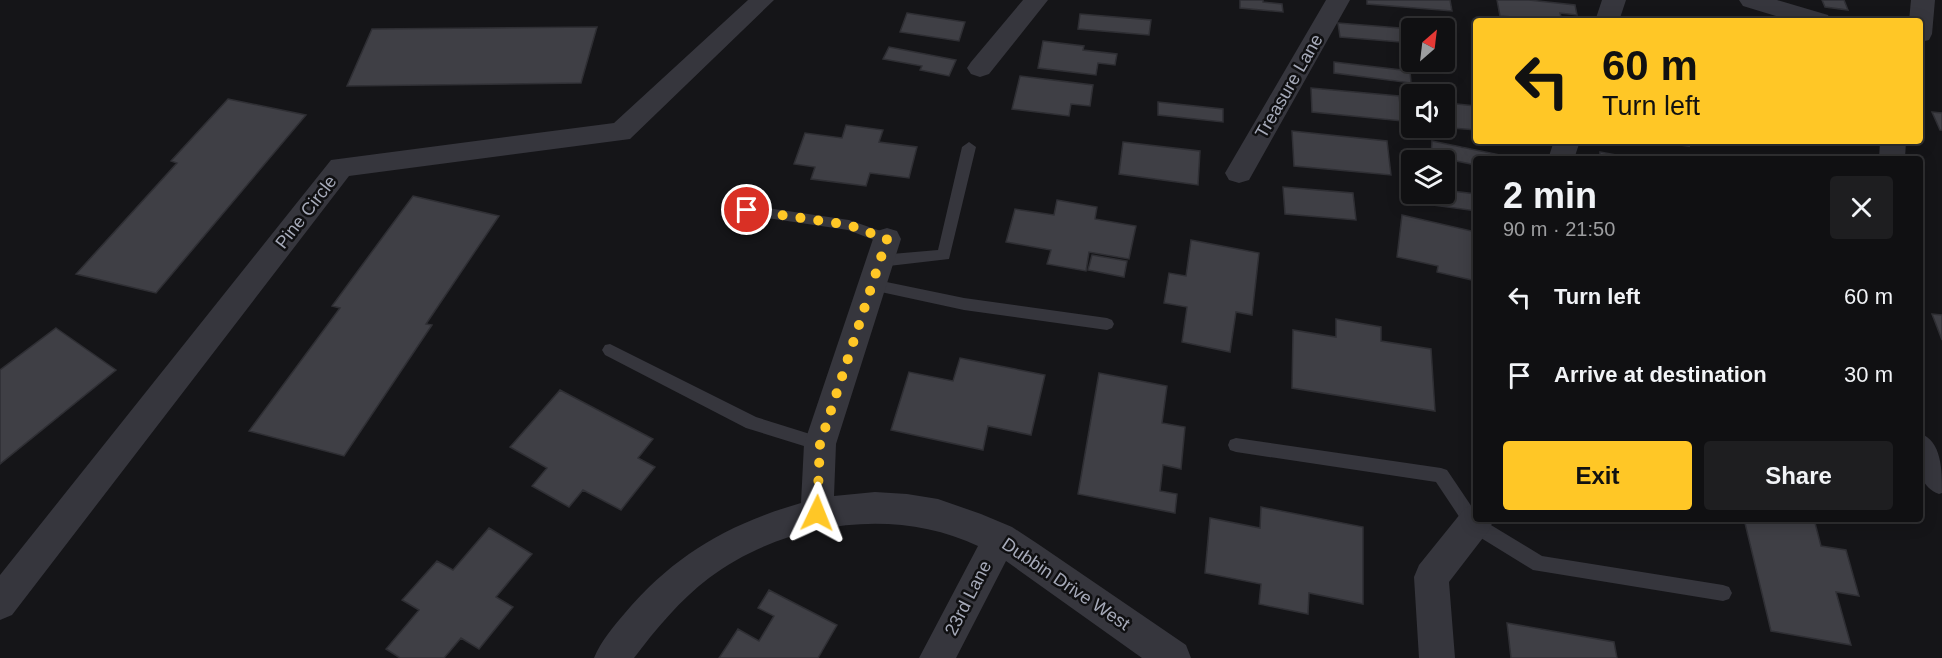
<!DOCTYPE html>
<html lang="en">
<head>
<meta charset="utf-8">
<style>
	:root { --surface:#101012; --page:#1e1e20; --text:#f1f3f6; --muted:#9c9d9f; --line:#303032; --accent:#ffc726 }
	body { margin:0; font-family:Arial,sans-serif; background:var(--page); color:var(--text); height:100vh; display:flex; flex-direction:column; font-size:22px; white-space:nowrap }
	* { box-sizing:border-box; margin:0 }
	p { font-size:20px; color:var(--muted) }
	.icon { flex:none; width:33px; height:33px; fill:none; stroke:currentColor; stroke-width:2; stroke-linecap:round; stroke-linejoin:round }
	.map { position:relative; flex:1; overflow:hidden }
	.drawer { position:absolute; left:1473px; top:156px; width:450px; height:366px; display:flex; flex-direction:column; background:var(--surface); border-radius:6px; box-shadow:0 3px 15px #0003,0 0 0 2px var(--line) }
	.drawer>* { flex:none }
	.guide { position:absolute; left:1473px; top:18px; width:450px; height:126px; border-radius:6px; box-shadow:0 3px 15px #0003,0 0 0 2px var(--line); background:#ffc726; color:#111; overflow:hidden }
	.needle { width:39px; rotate:28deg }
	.buttons { position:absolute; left:1401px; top:18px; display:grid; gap:12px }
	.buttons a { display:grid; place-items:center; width:54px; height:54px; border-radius:6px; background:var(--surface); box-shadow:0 3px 15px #0003,0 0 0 2px var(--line); font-size:30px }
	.pin { position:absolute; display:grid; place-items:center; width:51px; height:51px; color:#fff; margin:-26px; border:3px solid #fff; border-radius:50%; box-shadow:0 2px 6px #0007 }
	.me { position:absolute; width:66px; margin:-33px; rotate:2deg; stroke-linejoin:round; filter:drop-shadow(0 0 4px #0008) }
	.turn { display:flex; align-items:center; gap:21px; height:126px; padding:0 30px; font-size:27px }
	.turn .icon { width:78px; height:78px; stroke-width:2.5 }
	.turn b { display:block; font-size:42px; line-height:51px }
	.round { display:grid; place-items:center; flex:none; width:63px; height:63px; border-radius:6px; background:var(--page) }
	.head { display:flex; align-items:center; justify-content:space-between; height:102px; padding:0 30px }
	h1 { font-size:36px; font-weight:700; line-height:45px }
	.cta { display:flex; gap:12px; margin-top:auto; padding:12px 30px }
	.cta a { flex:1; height:69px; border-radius:6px; background:var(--accent); color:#111; font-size:24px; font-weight:700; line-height:69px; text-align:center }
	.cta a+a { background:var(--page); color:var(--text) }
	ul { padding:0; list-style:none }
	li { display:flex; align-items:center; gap:18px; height:78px; padding:0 30px }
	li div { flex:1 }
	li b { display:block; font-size:22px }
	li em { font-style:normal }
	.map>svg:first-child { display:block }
</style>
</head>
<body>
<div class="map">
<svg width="1942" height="658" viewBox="0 0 1942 658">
	<rect width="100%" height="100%" fill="#151518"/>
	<path fill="#3f3f45" stroke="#2f2f34" stroke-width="1.5" d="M1240 0H1263V2L1282 4 1283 12 1240 8Z
		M1367 0H1450L1452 11 1367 4Z
		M1497 0H1529L1575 5 1577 15 1560 13 1562 21 1500 16Z
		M1822 0H1844L1848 10 1825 7Z
		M907 13 965 22 959 41 900 32Z
		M1080 14 1151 20 1149 35 1078 29Z
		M1338 23 1412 29V43L1340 37Z
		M597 27 581 83 347 86 372 29Z
		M1043 41 1084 46 1083 50 1117 54 1115 65 1098 63 1096 75 1038 68Z
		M889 47 956 60 949 76 920 70 922 66 883 59Z
		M1334 62 1410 71 1411 83 1334 73Z
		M1020 76 1093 85 1090 106 1071 104 1069 116 1012 109Z
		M1311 88 1399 96 1402 121 1312 112Z
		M228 99 306 115 156 293 76 274 177 163 171 161Z
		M1158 102 1223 109V122L1158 115Z
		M1447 103 1476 106V130L1452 128Z
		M1932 112 1942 113V130H1940Z
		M846 125 883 130 879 142 917 147 909 178 870 173 866 186 811 179 815 167 794 164 805 133 842 138Z
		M1292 131 1387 141 1391 175 1294 166Z
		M1432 141 1515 158V159H1476V165L1431 156Z
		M1655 141H1687L1689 146 1656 142Z
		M1123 142 1200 151 1198 185 1119 174Z
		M1600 152 1638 159H1600Z
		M1283 187 1353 193 1356 220 1285 214Z
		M1444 190 1476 194V211L1419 203V194H1444Z
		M413 196 499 216 426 324 432 325 344 456 249 431 340 308 332 306Z
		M1057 200 1097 207 1095 219 1136 226 1129 259 1089 252 1086 271 1047 264 1051 250 1006 242 1015 209 1054 215Z
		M1402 215 1476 232V281L1437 272 1438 266 1397 257Z
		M1191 240 1259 253 1252 315 1236 312 1230 352 1182 342 1187 307 1164 303 1169 273 1186 276Z
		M1092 255 1127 261 1124 277 1088 270Z
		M1932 314 1942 315V340Z
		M1336 319 1381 327V341L1431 349 1435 411 1292 388 1293 330 1336 337Z
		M56 328 116 370 0 464V370Z
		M960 358 1045 375 1031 435 988 426 983 450 891 430 909 372 953 381Z
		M1099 373 1167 386 1162 423 1185 427 1181 469 1163 465 1160 491 1177 494 1175 513 1078 494Z
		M560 390 653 439 638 458 655 467 621 510 583 490 569 507 532 486 547 468 510 447Z
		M1261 507 1363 527V604L1309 593 1308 614 1259 604 1261 584 1205 573 1210 518 1260 528Z
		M1744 519H1814L1821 546 1846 550 1859 596 1836 592 1851 645 1771 631Z
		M489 528 532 554 496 597 513 607 479 649 461 638 444 658H400L386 649 419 610 402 600 437 561 453 570Z
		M769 590 837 625 818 658H719L738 629 759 641 774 616 758 608Z
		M1507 623 1614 642 1617 658H1511Z"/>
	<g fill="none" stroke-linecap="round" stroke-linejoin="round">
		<path fill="#36363d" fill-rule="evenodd" d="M969 142 976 147 949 259 880 267 875 265 873 261 875 257 880 255 938 250 962 147Z
			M747 205 849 220 892 235 894 239 892 243 887 245 848 230 747 215 740 210Z
			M872 279 964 298 1107 318 1112 320 1114 324 1112 328 1107 330 964 310 867 289 865 285 867 281Z
			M610 344 756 417 826 439 828 444 826 449 820 451 746 428 605 355 602 350 605 345Z
			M1236 438 1441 468 1447 470 1476 513V519H1481L1542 556 1723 585 1729 587 1732 593 1729 599 1723 601 1533 570 1468 530 1436 482 1236 452 1230 450 1228 445 1230 440Z"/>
		<path fill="#36363d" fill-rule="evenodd" d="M748 0H774L630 139 349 176 12 615 0 620V575L331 160 614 123Z
			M1023 0H1048L989 74 980 77 971 74 967 68 971 62Z
			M1326 0H1350L1249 180 1239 183 1229 180 1225 173Z
			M1602 0H1626L1619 21H1595Z
			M1739 0H1777L1828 15 1831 21H1792L1743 6Z
			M1911 0H1935L1932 34 1929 40 1920 42V21H1909Z
			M1554 141H1580L1574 159H1548Z
			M1880 141H1906L1905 159H1879Z
			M887 228 897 231 901 239 836 444 834 496 875 492 907 494 938 499 981 514 1012 527 1038 544 1186 645 1191 658H1142L1006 561 956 658H919L978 546C894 506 783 522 709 578 680 600 656 629 634 658H594C601 641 613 627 625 613 674 555 728 524 801 503L804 444 873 239 877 231Z
			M1920 433C1942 442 1942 469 1942 493L1939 494C1913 484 1920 456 1920 433Z
			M1476 504V519H1494L1489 530 1449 582 1455 658H1419L1414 577 1419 565 1465 508Z"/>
	</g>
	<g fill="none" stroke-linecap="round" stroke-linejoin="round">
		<path stroke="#ffc726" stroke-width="10" stroke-dasharray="0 18" d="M747 210 849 225 887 239 820 444 817 513"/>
	</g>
	<g text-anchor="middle" stroke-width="5" stroke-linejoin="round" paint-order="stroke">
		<g font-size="18" fill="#a6aab9" stroke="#101012">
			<text transform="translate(1289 86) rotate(-60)" y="6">Treasure Lane</text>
			<text transform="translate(306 212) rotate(-52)" y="6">Pine Circle</text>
			<text transform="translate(1066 584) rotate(34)" y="6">Dubbin Drive West</text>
			<text transform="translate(968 598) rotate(-63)" y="6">23rd Lane</text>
		</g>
	</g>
</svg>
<div class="buttons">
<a><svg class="needle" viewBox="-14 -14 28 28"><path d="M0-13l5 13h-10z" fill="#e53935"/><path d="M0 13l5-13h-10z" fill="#9c9d9f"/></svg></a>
<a><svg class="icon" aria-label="sound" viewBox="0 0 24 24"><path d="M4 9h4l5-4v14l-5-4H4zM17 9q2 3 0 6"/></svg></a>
<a><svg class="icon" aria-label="layers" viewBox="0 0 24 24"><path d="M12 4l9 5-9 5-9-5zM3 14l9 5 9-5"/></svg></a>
</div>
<div class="pin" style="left:747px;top:210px;background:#d93025"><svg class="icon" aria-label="arrive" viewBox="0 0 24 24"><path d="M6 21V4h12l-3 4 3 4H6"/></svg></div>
<svg class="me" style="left:817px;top:513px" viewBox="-20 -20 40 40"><path d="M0-17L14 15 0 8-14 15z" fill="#ffc726" stroke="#fff" stroke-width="4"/></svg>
<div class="guide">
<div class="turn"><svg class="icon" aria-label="left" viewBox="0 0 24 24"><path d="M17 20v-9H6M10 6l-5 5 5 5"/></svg><div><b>60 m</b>Turn left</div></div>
</div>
<section class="drawer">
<div class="head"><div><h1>2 min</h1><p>90 m · 21:50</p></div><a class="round"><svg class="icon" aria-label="close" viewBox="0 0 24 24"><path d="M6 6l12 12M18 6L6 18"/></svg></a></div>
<ul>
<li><svg class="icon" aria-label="left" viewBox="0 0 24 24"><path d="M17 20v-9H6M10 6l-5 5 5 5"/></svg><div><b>Turn left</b></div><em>60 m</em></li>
<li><svg class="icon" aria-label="arrive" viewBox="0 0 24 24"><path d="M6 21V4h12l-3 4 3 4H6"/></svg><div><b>Arrive at destination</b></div><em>30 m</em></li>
</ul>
<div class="cta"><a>Exit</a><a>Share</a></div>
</section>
</div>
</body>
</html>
